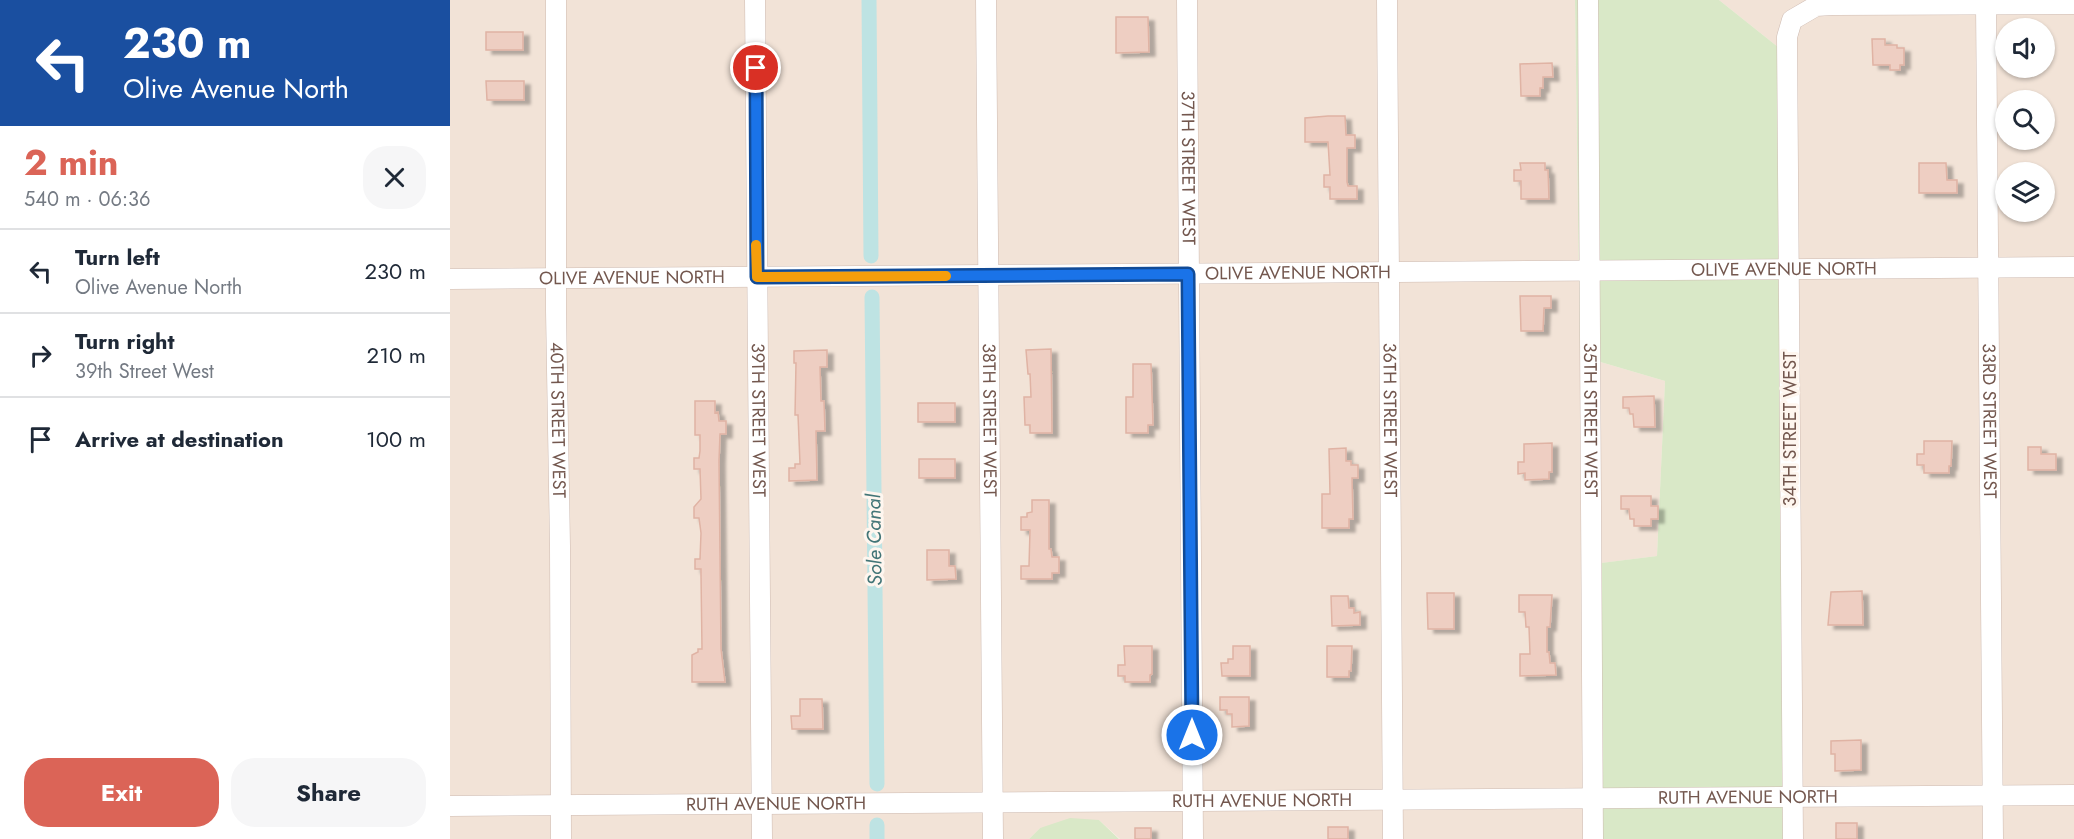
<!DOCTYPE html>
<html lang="en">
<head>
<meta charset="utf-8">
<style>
	:root { --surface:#fff; --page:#f6f6f7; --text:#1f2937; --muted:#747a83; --line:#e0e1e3; --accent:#db6457 }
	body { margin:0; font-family:Jost,sans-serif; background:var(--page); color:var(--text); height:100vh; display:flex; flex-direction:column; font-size:22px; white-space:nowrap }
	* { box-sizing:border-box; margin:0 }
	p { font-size:20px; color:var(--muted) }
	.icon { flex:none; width:33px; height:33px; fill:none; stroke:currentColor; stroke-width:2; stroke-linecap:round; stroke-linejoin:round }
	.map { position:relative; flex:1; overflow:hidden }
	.sheet { display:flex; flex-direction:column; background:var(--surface); width:450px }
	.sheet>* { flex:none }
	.hud { background:#1a4fa0; color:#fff; overflow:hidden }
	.controls { position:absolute; left:1545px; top:18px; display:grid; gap:12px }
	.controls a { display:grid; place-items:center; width:60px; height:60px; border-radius:50%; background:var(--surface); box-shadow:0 2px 4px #0004; font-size:30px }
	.pin { position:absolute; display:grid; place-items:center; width:51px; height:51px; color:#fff; margin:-26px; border:3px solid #fff; border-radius:50%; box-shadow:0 2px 6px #0007 }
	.me { position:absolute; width:66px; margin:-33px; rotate:0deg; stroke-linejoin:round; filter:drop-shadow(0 0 4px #0008) }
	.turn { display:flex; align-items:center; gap:21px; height:126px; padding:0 24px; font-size:27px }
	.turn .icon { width:78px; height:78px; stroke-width:2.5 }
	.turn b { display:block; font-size:42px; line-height:51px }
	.round { display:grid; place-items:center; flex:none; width:63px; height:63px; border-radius:24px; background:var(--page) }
	.summary { display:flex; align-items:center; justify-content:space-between; height:102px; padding:0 24px }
	h1 { font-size:36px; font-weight:700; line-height:45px; color:var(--accent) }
	.primary-button { display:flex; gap:12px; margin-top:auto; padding:12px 24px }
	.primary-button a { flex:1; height:69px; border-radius:24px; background:var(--accent); color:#fff; font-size:24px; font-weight:700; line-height:69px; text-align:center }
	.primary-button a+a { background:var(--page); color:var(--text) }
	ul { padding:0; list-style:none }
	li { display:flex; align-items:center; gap:18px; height:84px; padding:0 24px; border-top:2px solid var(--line) }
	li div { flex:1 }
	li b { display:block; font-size:22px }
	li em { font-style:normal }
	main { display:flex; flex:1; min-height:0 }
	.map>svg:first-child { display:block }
</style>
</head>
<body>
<main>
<section class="sheet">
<div class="hud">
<div class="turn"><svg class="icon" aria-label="left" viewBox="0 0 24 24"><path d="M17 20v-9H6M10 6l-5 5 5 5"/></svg><div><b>230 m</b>Olive Avenue North</div></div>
</div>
<div class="summary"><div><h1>2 min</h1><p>540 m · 06:36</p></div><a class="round"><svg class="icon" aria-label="close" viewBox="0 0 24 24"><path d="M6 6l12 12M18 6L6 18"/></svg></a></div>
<ul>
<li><svg class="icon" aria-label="left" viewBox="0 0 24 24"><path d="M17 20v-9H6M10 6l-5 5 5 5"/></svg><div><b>Turn left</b><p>Olive Avenue North</p></div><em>230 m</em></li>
<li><svg class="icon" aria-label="right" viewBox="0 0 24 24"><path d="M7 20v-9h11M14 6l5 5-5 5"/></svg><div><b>Turn right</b><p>39th Street West</p></div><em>210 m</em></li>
<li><svg class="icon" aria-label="arrive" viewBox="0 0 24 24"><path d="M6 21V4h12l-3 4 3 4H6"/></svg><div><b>Arrive at destination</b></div><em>100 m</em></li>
</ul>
<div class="primary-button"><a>Exit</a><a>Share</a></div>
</section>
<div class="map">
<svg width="1624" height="839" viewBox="0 0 1624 839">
	<defs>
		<filter id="shadow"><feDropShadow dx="6" dy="4" stdDeviation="1.5" flood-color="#0004"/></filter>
	</defs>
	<rect width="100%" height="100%" fill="#fbf1e8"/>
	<path fill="#f2e3d7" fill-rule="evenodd" d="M0 0H1125L1130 356 1215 381 1207 556 1136 565 1142 839H670L649 820 590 828 579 839H0Z
		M1269 0H1624V839H1335L1328 47ZM1556 28H1594V68H1556ZM1556 100H1594V140H1556ZM1556 172H1594V212H1556Z"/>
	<path fill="#d9e8c7" d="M1125 0H1269L1328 47 1335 839H1142L1135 565 1207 556 1215 381 1130 356Z
		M620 818 649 820 669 839H579L590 828Z"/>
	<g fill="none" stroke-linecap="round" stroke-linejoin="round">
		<path stroke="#bee3e3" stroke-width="15" d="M419 0 421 256
			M422 297 427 784
			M427 825V839"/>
	</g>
	<path fill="#eecec2" stroke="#e0b3a4" stroke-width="1.5" filter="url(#shadow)" d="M666 17H698L699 52 666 53Z
		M36 32H73V50H36Z
		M1422 39H1435V45H1447V48H1454V65H1450V70H1440V65H1423Z
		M1102 63 1103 77H1093V88H1090V96H1071L1070 64Z
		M36 81H74V100H37Z
		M878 116H895L896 135H905V148H897V182L898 186H907V199H880V187H874V175H880L878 142H855V118Z
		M1070 163H1095V170H1098L1099 199H1071V181H1064V170H1071Z
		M1469 163H1496L1497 180H1507V193H1469Z
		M1070 296H1101V308H1094L1093 331H1071Z
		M601 349 602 433H580V425H575L574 397H581L580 374H578L576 350Z
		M377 350V367H370L371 401H374L375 431H366L367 480 339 481V468H345V464H350L348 415H345L346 363H344V351Z
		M683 364H701L703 425H698V433H676V397H683Z
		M1204 396 1205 427H1184L1183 414H1180L1179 408H1173V397Z
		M245 401H265V413L268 412 269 421H276V434H270L269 461 271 649 275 682H242V655L248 652V649H252L251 575V569H245V559H250L251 533 249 518H244V507L251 499 250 469H244V458H249L250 451V435H245Z
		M468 403H505V422H468Z
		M1474 441H1502L1501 466H1499V473H1474V465H1467V454H1474Z
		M1102 443V472H1099V479L1075 480V473L1068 474V462H1074V444Z
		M1578 447H1591V454H1606V470H1578Z
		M896 448V461H901V465H908V478H902L903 519H899V528H872V494H880L879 449Z
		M469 459H505V478H469Z
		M1171 496H1201V506H1208V519H1201V526H1184V519H1180L1179 509H1171Z
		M582 500H599V549H601L602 557H609V573H602V579H571V566H579L580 530H571V517H577V513L582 512Z
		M477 550H499V566H505L506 579 477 580Z
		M1412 591 1413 625H1378L1381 592Z
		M977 593H1004V629H978Z
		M1069 595H1102L1100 627H1097V652H1099L1100 663H1105L1106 675 1070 676V654H1080L1079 627H1076L1075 612H1069Z
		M881 596H898L899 608H904V613L910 612V625L882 626Z
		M674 646H702V674L700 675V682H675V676H668V665H675Z
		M783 646H800V676H772L771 663H778V659H783Z
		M877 646H902L901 671H899V677H877Z
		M770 697H799V726L782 727V714H777V710H770Z
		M350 699H372L373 729H342L341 716H350Z
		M1411 740V770L1385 771V754H1381V741Z
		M1386 823H1407V839H1386Z
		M878 827H898V839H878Z
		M685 828H701V839H685Z"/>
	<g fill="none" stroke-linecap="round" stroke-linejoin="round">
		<defs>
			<g id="minor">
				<path id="s1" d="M106 0V311L110 546 111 839"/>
				<path id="s2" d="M305 0 312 839"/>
				<path id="s3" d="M536 0 543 839"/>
				<path id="s4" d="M737 0 743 839"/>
				<path id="s5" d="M937 0 943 839"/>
				<path id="s6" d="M1138 0 1143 839"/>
				<path id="s7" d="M1536 4 1543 839"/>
				<path id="s8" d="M0 279 1624 267"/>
				<path id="s9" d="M0 806 1624 795"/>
				<path d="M1343 839 1337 37 1342 20 1366 6 1382 5 1624 4"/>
			</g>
		</defs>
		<use href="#minor" stroke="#cebbb2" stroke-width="21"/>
		<use href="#minor" stroke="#fff" stroke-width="20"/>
	</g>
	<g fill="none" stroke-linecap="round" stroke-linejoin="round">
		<defs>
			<path id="route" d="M306 68 307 277 738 274 742 735"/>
		</defs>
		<use href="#route" stroke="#114b97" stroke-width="15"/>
		<use href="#route" stroke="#1a73e8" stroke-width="10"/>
		<path stroke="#f59e0b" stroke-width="10" d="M306 245 307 277 496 276"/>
	</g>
	<g text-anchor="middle" stroke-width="6" stroke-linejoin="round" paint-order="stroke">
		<g font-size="18" fill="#73574e" stroke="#fef6ef">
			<text dy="6" stroke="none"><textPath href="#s4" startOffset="168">37TH STREET WEST</textPath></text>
			<text dy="6" stroke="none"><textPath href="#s8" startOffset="1334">OLIVE AVENUE NORTH</textPath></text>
			<text dy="6" stroke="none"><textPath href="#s8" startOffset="848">OLIVE AVENUE NORTH</textPath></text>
			<text dy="6" stroke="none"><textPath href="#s8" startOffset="182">OLIVE AVENUE NORTH</textPath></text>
			<text dy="6" stroke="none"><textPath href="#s1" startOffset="420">40TH STREET WEST</textPath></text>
			<text dy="6" stroke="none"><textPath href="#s2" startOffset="420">39TH STREET WEST</textPath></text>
			<text dy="6" stroke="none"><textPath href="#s5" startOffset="420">36TH STREET WEST</textPath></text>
			<text dy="6" stroke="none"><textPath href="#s6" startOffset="420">35TH STREET WEST</textPath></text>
			<text dy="6" stroke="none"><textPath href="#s3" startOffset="420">38TH STREET WEST</textPath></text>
			<text dy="6" stroke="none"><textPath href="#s7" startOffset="417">33RD STREET WEST</textPath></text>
			<text transform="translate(1340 429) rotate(-90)" y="6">34TH STREET WEST</text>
			<text dy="6" stroke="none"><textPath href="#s9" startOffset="1298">RUTH AVENUE NORTH</textPath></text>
			<text dy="6" stroke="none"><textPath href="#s9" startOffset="812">RUTH AVENUE NORTH</textPath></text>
			<text dy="6" stroke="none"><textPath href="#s9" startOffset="326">RUTH AVENUE NORTH</textPath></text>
		</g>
		<g font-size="20" font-style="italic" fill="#427577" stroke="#fef6ef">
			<text transform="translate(424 540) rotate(-91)" y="7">Sole Canal</text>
		</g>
	</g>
</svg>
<div class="controls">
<a><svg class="icon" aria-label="sound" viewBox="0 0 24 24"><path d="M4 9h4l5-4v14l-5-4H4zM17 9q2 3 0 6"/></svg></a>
<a><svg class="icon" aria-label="search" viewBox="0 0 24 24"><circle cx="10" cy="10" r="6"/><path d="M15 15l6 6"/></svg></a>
<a><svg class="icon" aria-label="layers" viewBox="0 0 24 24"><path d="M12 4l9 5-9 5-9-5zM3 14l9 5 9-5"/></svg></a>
</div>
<div class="pin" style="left:306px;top:68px;background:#d93025"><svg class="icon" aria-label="arrive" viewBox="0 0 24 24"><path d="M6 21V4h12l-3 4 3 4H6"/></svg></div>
<svg class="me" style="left:742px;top:735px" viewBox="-20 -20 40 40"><circle r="17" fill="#1a73e8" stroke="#fff" stroke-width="3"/><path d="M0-11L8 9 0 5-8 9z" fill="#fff"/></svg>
</div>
</main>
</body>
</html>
